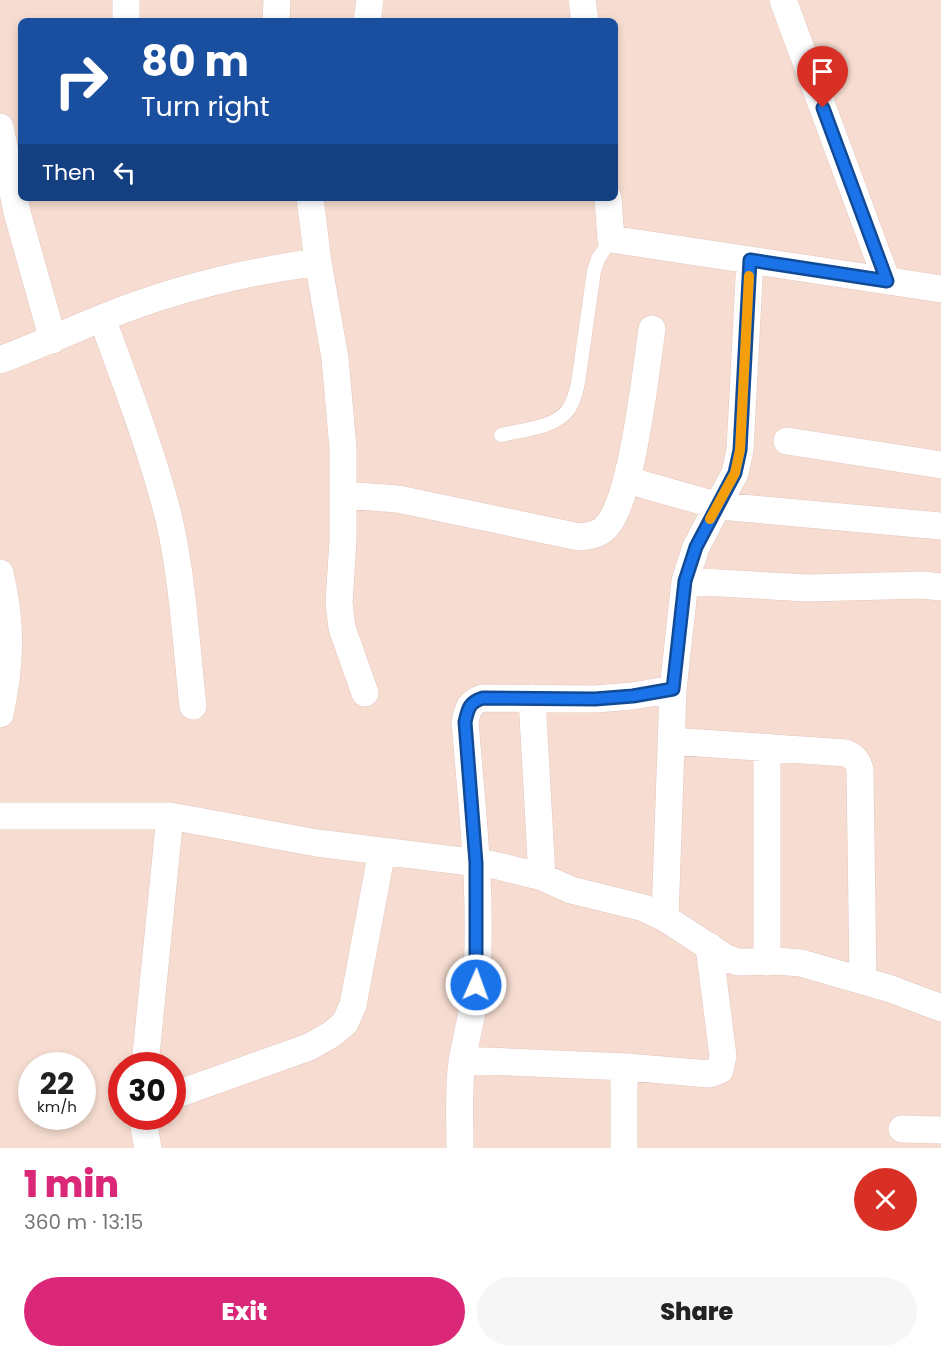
<!DOCTYPE html>
<html lang="en">
<head>
<meta charset="utf-8">
<style>
	:root { --surface:#fff; --page:#f6f6f6; --text:#222; --muted:#767676; --accent:#db2777 }
	body { margin:0; font-family:Poppins,sans-serif; background:var(--page); color:var(--text); height:100vh; display:flex; flex-direction:column; font-size:22px; white-space:nowrap }
	* { box-sizing:border-box; margin:0 }
	p { font-size:20px; color:var(--muted) }
	.icon { flex:none; width:33px; height:33px; fill:none; stroke:currentColor; stroke-width:2; stroke-linecap:round; stroke-linejoin:round }
	.map { position:relative; height:1148px; overflow:hidden }
	.panel { display:flex; flex-direction:column; background:var(--surface); flex:1 }
	.panel>* { flex:none }
	.banner { position:absolute; left:18px; top:18px; width:600px; height:183px; border-radius:9px; box-shadow:0 3px 9px #0003; background:#1a4fa0; color:#fff; overflow:hidden }
	.speed { position:absolute; left:18px; top:1052px; display:flex; gap:12px; font-size:30px; font-weight:700; text-align:center }
	.speed>* { display:grid; place-content:center; width:78px; height:78px; border-radius:50%; background:var(--surface); box-shadow:0 3px 9px #0003; line-height:1 }
	.speed small { font-size:15px; font-weight:400 }
	.speed .limit { border:9px solid #d22; background:#fff; color:#111 }
	.pin { position:absolute; display:grid; place-items:center; width:51px; height:51px; color:#fff; margin:-62px -26px; border-radius:50% 50% 50% 0; rotate:-45deg; box-shadow:0 0 6px #0007 }
	.pin .icon { rotate:45deg }
	.me { position:absolute; width:66px; margin:-33px; rotate:2deg; stroke-linejoin:round; filter:drop-shadow(0 0 4px #0008) }
	.turn { display:flex; align-items:center; gap:21px; height:126px; padding:0 24px; font-size:27px }
	.turn .icon { width:78px; height:78px; stroke-width:2.5 }
	.turn b { display:block; font-size:42px; line-height:51px }
	.then { display:flex; align-items:center; height:57px; padding:0 24px; background:#0003; gap:12px; font-size:22px }
	.round { display:grid; place-items:center; flex:none; width:63px; height:63px; border-radius:32px; background:var(--page) }
	.overview { display:flex; align-items:center; justify-content:space-between; height:102px; padding:0 24px }
	h1 { font-size:36px; font-weight:800; line-height:45px; color:var(--accent) }
	.action { display:flex; gap:12px; margin-top:auto; padding:12px 24px }
	.action a { flex:1; height:69px; border-radius:36px; background:var(--accent); color:#fff; font-size:24px; font-weight:800; line-height:69px; text-align:center }
	.action a+a { background:var(--page); color:var(--text) }
	.map>svg:first-child { display:block }
</style>
</head>
<body>
<div class="map">
<svg width="941" height="1148" viewBox="0 0 941 1148">
	<rect width="100%" height="100%" fill="#fdeae0"/>
	<path fill="#f7ddd1" fill-rule="evenodd" d="M0 0H941V1148H0ZM21 21H615V198H21ZM32 1065H82V1116H32ZM122 1065H172V1116H122Z"/>
	<g fill="none" stroke-linecap="round" stroke-linejoin="round">
		<defs>
			<path id="lane" d="M501 435C521 430 555 428 568 410 574 402 576 392 578 383L594 271 598 259 611 239"/>
			<path id="street" d="M126 0V21
				M582 0 585 21
				M783 0 887 281
				M276 21 277 0
				M367 21 370 0
				M0 127 17 212 53 340
				M608 198 611 239 941 289
				M318 262 335 358 343 448V540L339 603 342 628 365 693
				M102 318C126 384 152 451 169 519 183 580 186 644 193 706
				M0 360C34 347 68 332 102 318 171 290 244 272 318 262L310 198
				M787 441 941 465
				M627 480 719 506 941 526
				M344 495 398 499 579 537C588 536 598 535 605 528 632 503 646 370 652 329
				M0 573C12 623 11 664 0 714
				M685 581 807 588 923 585 941 587
				M532 698 542 877
				M671 741 846 753C855 757 858 761 860 770L863 981
				M767 747V962
				M0 816H170L145 1065
				M170 816 317 843 494 865 542 877 571 890 644 908 665 918 726 958 738 962 775 961 801 963 891 989 941 1008
				M665 918 673 689 685 581 696 547 735 473 740 450 750 260
				M462 1060 627 1067
				M172 1096 309 1047 332 1034 345 1023 353 1005 382 851
				M142 1116 148 1148
				M902 1129 941 1130
				M460 1148C460 1119 458 1090 462 1062 466 1036 474 1011 476 985 483 899 472 808 465 722 468 709 469 702 483 698L595 699 633 696 673 689
				M624 1148V1073L627 1067 709 1074 720 1070 723 1056 709 946"/>
		</defs>
		<use href="#lane" stroke="#e3c6be" stroke-width="15"/>
		<use href="#street" stroke="#e3c6be" stroke-width="28"/>
		<use href="#lane" stroke="#fff" stroke-width="14"/>
		<use href="#street" stroke="#fff" stroke-width="27"/>
	</g>
	<g fill="none" stroke-linecap="round" stroke-linejoin="round">
		<defs>
			<path id="route" d="M476 985V863L465 722C468 709 469 702 483 698L595 699 633 696 673 689 685 581 696 547 735 473 740 450 750 260 887 281 823 108"/>
		</defs>
		<use href="#route" stroke="#114b97" stroke-width="15"/>
		<use href="#route" stroke="#1a73e8" stroke-width="10"/>
		<path stroke="#f59e0b" stroke-width="10" d="M710 519 735 473 740 450 749 276"/>
	</g>
</svg>
<div class="speed"><div>22<small>km/h</small></div><div class="limit">30</div></div>
<div class="pin" style="left:823px;top:108px;background:#d93025"><svg class="icon" aria-label="arrive" viewBox="0 0 24 24"><path d="M6 21V4h12l-3 4 3 4H6"/></svg></div>
<svg class="me" style="left:476px;top:985px" viewBox="-20 -20 40 40"><circle r="17" fill="#1a73e8" stroke="#fff" stroke-width="3"/><path d="M0-11L8 9 0 5-8 9z" fill="#fff"/></svg>
<div class="banner">
<div class="turn"><svg class="icon" aria-label="right" viewBox="0 0 24 24"><path d="M7 20v-9h11M14 6l5 5-5 5"/></svg><div><b>80 m</b>Turn right</div></div>
<div class="then">Then<svg class="icon" aria-label="left" viewBox="0 0 24 24"><path d="M17 20v-9H6M10 6l-5 5 5 5"/></svg></div>
</div>
</div>
<section class="panel">
<div class="overview"><div><h1>1 min</h1><p>360 m · 13:15</p></div><a class="round" style="background:#d93025;color:#fff"><svg class="icon" aria-label="close" viewBox="0 0 24 24"><path d="M6 6l12 12M18 6L6 18"/></svg></a></div>
<div class="action"><a>Exit</a><a>Share</a></div>
</section>
</body>
</html>
